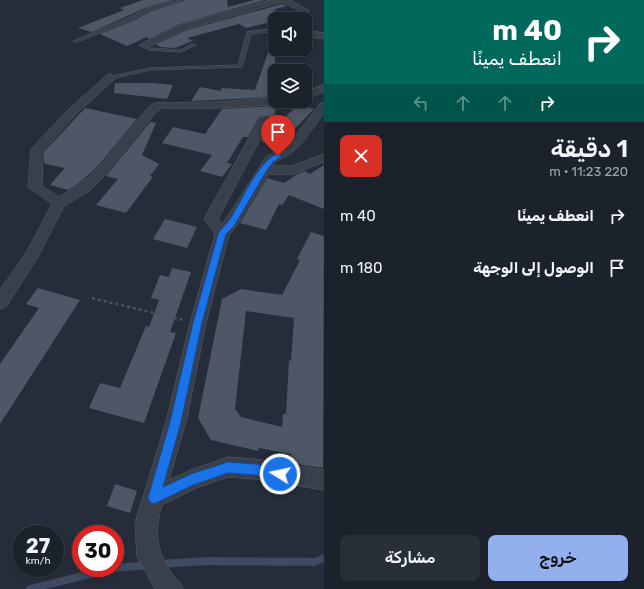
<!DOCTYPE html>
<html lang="ar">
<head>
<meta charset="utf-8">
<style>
	:root { --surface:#1c222c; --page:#292f38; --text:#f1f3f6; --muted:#a0a4a9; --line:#3a3f48; --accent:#93afed }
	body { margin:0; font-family:Rubik,Cairo,sans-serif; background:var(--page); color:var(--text); direction:rtl; height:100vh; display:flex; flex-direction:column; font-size:15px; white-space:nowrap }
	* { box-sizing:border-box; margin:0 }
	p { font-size:13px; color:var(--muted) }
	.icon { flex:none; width:22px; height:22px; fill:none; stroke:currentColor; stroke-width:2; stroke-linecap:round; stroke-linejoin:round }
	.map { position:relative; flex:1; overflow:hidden; direction:ltr }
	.side { display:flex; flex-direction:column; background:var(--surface); width:320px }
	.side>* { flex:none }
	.guide { background:#00695c; color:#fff; overflow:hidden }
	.buttons { position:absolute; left:268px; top:12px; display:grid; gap:8px }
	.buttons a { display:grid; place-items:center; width:44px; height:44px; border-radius:8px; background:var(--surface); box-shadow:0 2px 6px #0003,0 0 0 1px var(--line); font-size:20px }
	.speed { position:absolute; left:12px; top:525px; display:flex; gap:8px; font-size:20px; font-weight:700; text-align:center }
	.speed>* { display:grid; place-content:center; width:52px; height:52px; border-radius:50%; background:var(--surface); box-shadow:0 2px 6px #0003,0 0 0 1px var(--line); line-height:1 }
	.speed small { font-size:10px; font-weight:400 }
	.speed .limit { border:6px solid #d22; background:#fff; color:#111 }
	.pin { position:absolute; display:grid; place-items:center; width:34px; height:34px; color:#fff; margin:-41px -17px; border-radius:50% 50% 50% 0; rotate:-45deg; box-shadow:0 0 4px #0007 }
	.pin .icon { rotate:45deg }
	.me { position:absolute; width:44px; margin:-22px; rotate:280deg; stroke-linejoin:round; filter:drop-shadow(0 0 3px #0008) }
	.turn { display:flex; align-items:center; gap:14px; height:84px; padding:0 16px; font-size:18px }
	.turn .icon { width:52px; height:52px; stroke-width:2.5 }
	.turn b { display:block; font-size:28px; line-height:34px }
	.lanes { display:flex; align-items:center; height:38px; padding:0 16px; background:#0003; justify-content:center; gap:20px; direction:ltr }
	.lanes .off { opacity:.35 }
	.round { display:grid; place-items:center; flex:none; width:42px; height:42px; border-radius:8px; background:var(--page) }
	.summary { display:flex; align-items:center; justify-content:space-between; height:68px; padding:0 16px }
	h1 { font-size:24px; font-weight:600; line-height:30px }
	.cta { display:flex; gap:8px; margin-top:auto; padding:8px 16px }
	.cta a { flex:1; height:46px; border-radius:8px; background:var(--accent); color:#111; font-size:16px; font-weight:600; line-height:46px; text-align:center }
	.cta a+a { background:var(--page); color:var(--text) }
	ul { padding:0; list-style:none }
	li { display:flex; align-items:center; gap:12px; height:52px; padding:0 16px }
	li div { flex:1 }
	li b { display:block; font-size:15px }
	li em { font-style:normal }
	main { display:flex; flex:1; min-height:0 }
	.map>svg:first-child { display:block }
</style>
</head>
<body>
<main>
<section class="side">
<div class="guide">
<div class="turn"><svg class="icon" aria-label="right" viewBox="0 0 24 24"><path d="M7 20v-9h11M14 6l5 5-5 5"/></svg><div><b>40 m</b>انعطف يمينًا</div></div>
<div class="lanes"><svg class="icon off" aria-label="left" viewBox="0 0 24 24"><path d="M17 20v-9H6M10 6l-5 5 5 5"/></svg><svg class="icon off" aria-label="ahead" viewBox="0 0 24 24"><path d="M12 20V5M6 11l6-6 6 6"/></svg><svg class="icon off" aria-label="ahead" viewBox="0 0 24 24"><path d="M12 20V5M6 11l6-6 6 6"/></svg><svg class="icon" aria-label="right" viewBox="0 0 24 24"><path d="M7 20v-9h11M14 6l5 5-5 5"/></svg></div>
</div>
<div class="summary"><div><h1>1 دقيقة</h1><p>220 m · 11:23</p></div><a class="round" style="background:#d93025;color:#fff"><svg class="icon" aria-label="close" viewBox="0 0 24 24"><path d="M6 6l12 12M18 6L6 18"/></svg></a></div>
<ul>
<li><svg class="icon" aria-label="right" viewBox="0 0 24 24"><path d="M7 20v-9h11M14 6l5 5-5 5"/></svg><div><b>انعطف يمينًا</b></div><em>40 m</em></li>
<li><svg class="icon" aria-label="arrive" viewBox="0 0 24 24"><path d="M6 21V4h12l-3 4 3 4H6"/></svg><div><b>الوصول إلى الوجهة</b></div><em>180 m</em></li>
</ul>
<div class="cta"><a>خروج</a><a>مشاركة</a></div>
</section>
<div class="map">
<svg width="324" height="589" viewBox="0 0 324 589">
	<rect width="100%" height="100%" fill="#262d3a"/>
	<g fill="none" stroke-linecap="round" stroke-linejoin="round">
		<path fill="#3d4a61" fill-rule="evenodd" d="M324 554V562L315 566 207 565 159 568 156 567 155 564 156 561 159 560 207 557 315 558Z
			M149 561 152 562 153 565 152 568 149 569 114 572 46 589H26L27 586 30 585 98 568H115V564Z"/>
	</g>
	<path fill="#4e5765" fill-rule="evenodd" d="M143 0H174L145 8 92 32 78 28 124 10 120 8Z
		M188 0H227L228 7 254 0H265L180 24 149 39 147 37 127 46 100 34 135 20 149 12Z
		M282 4 287 6 275 9V21L246 28 239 24 187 38 193 41 175 48 160 47 156 44 187 30Z
		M273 38 275 39V97L191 101 200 87 221 91 222 88 255 90Z
		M115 83H152L173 85 167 99 114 93Z
		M298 105 314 109 277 147 261 141 271 120 268 116 259 117 248 137H243L227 163 232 164 222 177 200 171 212 155 162 143 173 127 205 134 222 109 275 106V126Z
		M85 108 137 119 97 167 78 184 68 190 50 185 65 168 46 164 44 162V152Z
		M150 122 156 123 142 155 159 164 150 176 153 177 126 213 96 205 118 179 106 176Z
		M324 165V209L289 195 282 205 279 204 266 230 240 223 267 178 284 183 296 175 305 171 310 174Z
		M165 219 197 227 187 248 153 239Z
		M311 232 324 236 323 468 290 463 291 454 259 448 258 451 211 440 198 418 222 299 241 289 282 295 300 260 297 259ZM246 311 294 318 291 361 289 360 286 414H283L282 427 241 417 235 409Z
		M172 268 191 272 170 332 176 333 144 423 89 408 100 383 120 388 146 326 149 327 159 300 151 298 160 275 169 277Z
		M38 288 80 300 0 424V364L39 308 26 304Z
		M115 484 137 491 130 513 107 506Z"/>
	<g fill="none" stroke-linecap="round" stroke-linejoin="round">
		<defs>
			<path id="service" d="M180 0H187L148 11 134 19 77 42 73 41 130 17 146 9Z
				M275 29V31L251 34 242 67 150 70 111 79 108 77 150 68 238 65 247 32Z
				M142 44H146L150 48 180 50 192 44 196 45 181 52 149 50 142 46Z"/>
			<path id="minor" d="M271 0H290L310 11 302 19H293L301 11 282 2 186 29 147 47 144 48 139 45 180 25Z
				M305 30 324 33V39L305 36Z
				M111 74 116 77 115 79 76 114 43 151 42 186 59 197 79 185 98 168 147 109 154 103 216 102 275 98V101H292L287 104 216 108H161L155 113 106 174 89 191 64 206 39 255 6 307 0 309V290L26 253 52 204 28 187 31 150 33 147 68 110 107 75Z
				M324 85V92L305 99V92Z
				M324 103V113L302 143 290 154 275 162 272 166H292L324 154V162L294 174H268L237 225 229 235 206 323 186 422 169 480 191 470 228 457 255 459 324 470V490L255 479 228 477 196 488 162 505C154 532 156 550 172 574 177 580 180 581 183 589H155L137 556 135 523 166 422 190 323 215 234 204 219 260 118H268L270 120 218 219 222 225 266 157 282 148 294 137 320 104Z"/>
		</defs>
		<use href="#service" stroke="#575d69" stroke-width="1"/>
		<use href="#minor" stroke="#575d69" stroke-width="1"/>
		<path stroke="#48575a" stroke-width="2.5" stroke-dasharray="3 3" stroke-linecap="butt" d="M92 298 183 320"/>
		<use href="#service" fill="#393f4b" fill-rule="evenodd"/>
		<use href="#minor" fill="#393f4b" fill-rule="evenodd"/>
	</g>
	<path fill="#1a73e8" stroke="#114b97" d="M276 154 282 156 273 162 267 170 234 226 226 234 202 323 181 422 163 487 191 474 228 462 255 464 284 470 286 474 284 477 280 479 255 475 228 473 193 485 154 504 150 502 148 498 170 422 193 323 218 234C221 229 225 226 228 222 242 202 255 166 276 154Z"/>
</svg>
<div class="buttons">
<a><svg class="icon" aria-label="sound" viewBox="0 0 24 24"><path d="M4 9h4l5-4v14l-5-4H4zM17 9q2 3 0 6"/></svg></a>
<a><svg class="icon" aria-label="layers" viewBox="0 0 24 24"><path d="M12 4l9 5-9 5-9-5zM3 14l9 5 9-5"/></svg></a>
</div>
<div class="speed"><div>27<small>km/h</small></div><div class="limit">30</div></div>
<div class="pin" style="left:278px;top:156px;background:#d93025"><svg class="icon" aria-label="arrive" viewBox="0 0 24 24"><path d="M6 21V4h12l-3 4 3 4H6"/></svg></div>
<svg class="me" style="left:280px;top:474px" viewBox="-20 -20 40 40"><circle r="17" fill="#1a73e8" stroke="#fff" stroke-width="3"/><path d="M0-11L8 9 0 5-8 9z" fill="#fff"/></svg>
</div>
</main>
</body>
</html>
